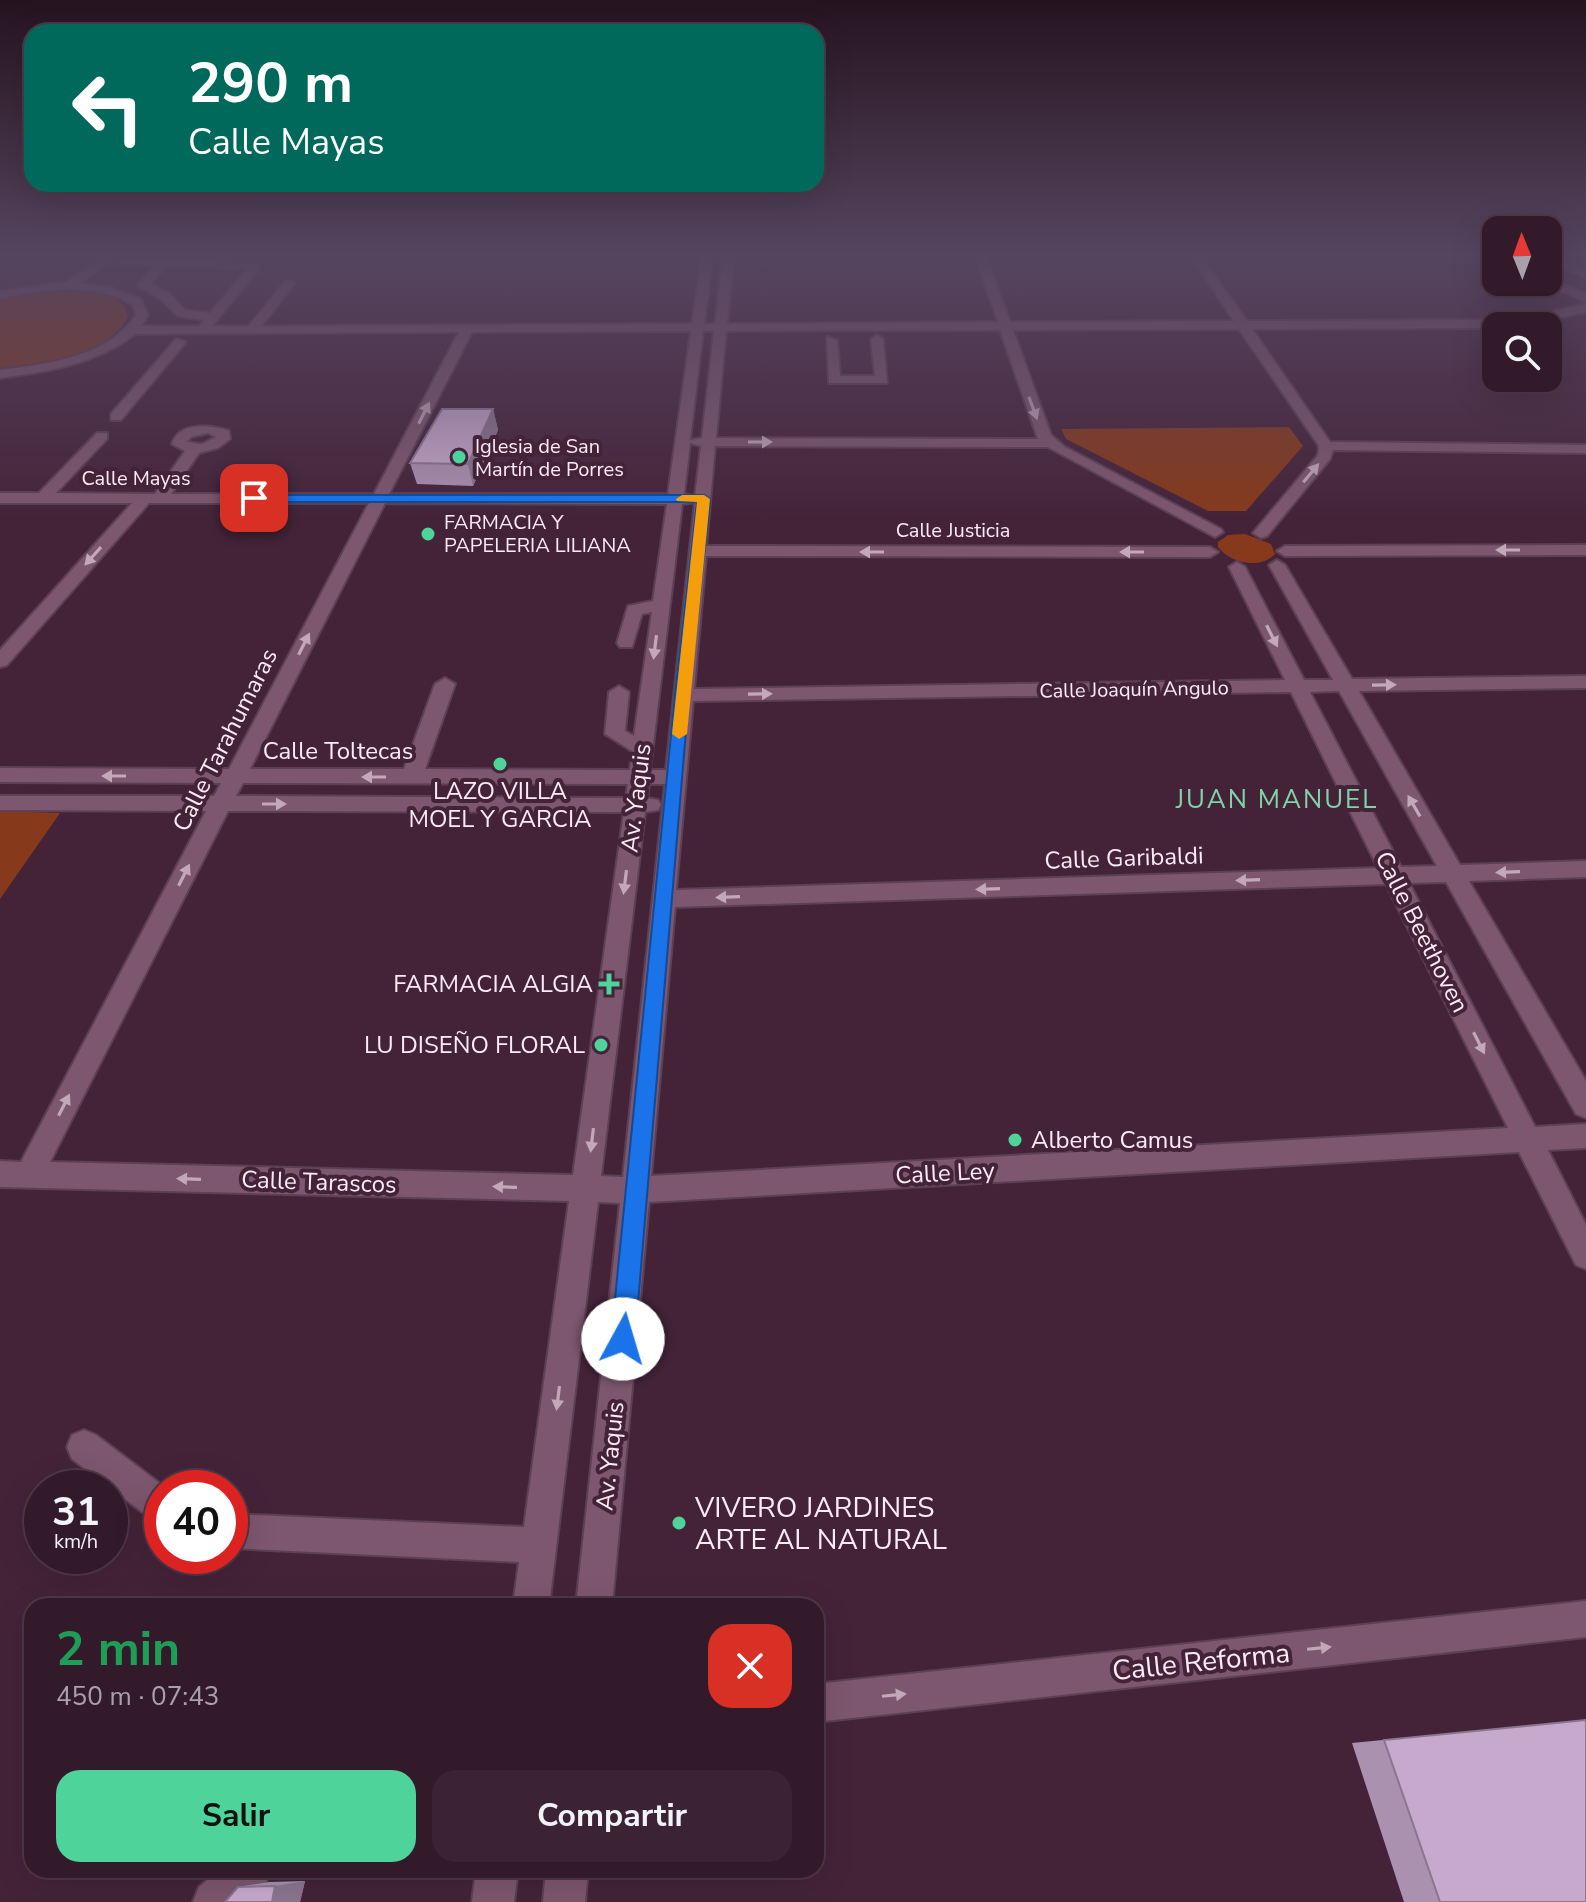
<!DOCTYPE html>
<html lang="es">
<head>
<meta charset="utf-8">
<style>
	:root { --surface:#331a2b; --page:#3b2333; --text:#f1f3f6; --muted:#a9a1a9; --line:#4e3847; --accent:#4ed39a }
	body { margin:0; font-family:"Nunito Sans",sans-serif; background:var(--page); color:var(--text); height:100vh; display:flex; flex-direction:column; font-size:30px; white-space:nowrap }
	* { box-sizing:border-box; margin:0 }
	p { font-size:26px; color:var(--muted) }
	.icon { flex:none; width:44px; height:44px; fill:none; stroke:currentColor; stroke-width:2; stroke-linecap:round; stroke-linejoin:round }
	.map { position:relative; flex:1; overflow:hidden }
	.side { position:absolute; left:24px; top:1598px; width:800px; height:280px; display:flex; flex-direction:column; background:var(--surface); border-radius:24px; box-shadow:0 8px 32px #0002,0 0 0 2px var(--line) }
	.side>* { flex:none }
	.hud { position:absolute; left:24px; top:24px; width:800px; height:168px; border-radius:24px; box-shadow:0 8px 32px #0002,0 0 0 2px var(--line); background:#00695c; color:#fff; overflow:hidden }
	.needle { width:52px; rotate:359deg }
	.controls { position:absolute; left:1482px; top:216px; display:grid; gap:16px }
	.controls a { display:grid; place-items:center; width:80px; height:80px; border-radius:16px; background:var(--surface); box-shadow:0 8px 32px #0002,0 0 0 2px var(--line); font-size:40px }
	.speed { position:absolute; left:24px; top:1470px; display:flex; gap:16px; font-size:40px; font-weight:700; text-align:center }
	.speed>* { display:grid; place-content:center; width:104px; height:104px; border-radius:50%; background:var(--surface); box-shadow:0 8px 32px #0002,0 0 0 2px var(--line); line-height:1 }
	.speed small { font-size:20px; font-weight:400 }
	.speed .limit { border:12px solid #d22; background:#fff; color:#111 }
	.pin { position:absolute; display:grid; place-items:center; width:68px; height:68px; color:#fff; margin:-34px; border-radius:16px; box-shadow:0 4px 12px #0006 }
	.me { position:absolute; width:88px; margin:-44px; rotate:6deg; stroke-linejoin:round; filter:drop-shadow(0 0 6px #0008) }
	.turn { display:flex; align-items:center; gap:28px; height:168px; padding:0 32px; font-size:36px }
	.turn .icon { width:104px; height:104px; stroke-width:2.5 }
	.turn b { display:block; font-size:56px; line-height:68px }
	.round { display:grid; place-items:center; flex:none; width:84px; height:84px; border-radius:24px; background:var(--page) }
	.headline { display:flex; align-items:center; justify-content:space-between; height:136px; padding:0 32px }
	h1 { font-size:48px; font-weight:700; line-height:60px; color:#1e9e55 }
	.button { display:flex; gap:16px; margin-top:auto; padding:16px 32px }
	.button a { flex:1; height:92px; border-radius:24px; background:var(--accent); color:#111; font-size:32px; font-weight:700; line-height:92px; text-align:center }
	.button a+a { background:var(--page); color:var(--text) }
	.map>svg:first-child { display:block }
</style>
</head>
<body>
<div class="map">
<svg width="1586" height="1902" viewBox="0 0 1586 1902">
	<rect width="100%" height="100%" fill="#442339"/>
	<path fill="#863a1b" d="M55 291C77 292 125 288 128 317 106 357 41 363 0 368V299Z
		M1289 427 1303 446 1246 511H1208L1066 439 1061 429Z
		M1245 534 1271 544 1275 554C1260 570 1230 563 1218 547V542L1228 535Z
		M0 811 60 813 0 899Z"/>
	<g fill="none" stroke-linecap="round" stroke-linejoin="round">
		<defs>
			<path id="minor" d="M104 255H117L81 283 110 287 141 299 148 315 141 326H199L204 320 177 316 161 299 140 287 138 285 154 266 123 264 119 263V259L260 264V268L212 326H249L285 281 289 280 295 283 262 326 692 324 702 255H713L704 324H715L723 255H734L727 324 998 322 975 255H986L1010 322 1234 321 1190 255H1200L1247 321 1480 320 1526 317 1586 304V312L1526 325 1480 328 1252 329 1330 442 1586 445V453L1333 450 1330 459 1267 536 1261 538 1253 533 1318 455 1319 446 1239 329 1013 330 1051 435 1065 447 1221 529 1223 532 1215 537 1048 447 715 446 706 546 1210 547 1218 552 1210 557 706 556 694 689 1285 680 1229 567 1237 562 1245 567 1304 680H1333L1269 565 1277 560 1285 565 1352 679 1586 676V688L1359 691 1460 865 1586 861V877L1469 881 1586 1081V1118L1576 1114 1446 882 1409 883 1535 1127 1586 1124V1148L1548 1150 1586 1225V1269L1576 1265 1519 1152 649 1202 612 1606H576L620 1203 598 1202 549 1606H513L519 1562 230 1548V1514L524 1527 569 1201 0 1187V1161L21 1162 206 811 0 810V796H214L221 783 0 782V768L229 769 369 503H149L7 665 0 667V650L132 503H0V493H39L97 433H107V439L56 493 155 494 185 451 172 444C179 421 211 425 229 431L230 439 218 448 199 453 171 494H374L459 332 135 334C97 364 46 372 0 378V370C47 364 108 357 136 315L132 304C90 282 44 289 0 299V291L67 282ZM166 266 247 269 210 313 185 310 169 293 151 284ZM1000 330 1038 439 716 438 726 331ZM691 331 668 494H389L472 332ZM703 331H714L702 438 690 440ZM208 433 216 437 202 444 187 442 191 437ZM690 443 701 446 695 497 684 494ZM695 502 666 770H650L682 504ZM385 503 667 504 653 601 628 606 617 643 620 647H632L642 614 652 612 634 736 625 731 629 692 619 686 609 692 605 734 632 751 630 770 425 769 455 684 445 678 435 684 404 769H250ZM1339 691 1437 866 1401 867 1310 692ZM1291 692 1378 868 676 890 693 701ZM243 783 628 784 626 798 236 796ZM649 784H665L623 1177 601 1176 645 812 658 810 661 805 658 800 647 798ZM228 811 624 812 573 1175 50 1162ZM1386 884 1508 1128 651 1176 675 907Z
				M1487 255H1496V259Z
				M1548 255 1586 271V278L1548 261Z
				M1548 278 1586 294V302L1544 283 1548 282Z
				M877 335 883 339 887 383H829L827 337 837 340 840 376H875L871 339Z
				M176 339 186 342 121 420H111V414Z
				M1586 545V555L1285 556 1277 551 1285 546Z
				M84 1430 96 1435 166 1488H162V1523L150 1518 72 1459 67 1447 72 1435Z
				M1586 1601V1637L816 1722V1684Z
				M219 1870H271L265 1885 245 1902H193L199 1887Z
				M476 1870H518L514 1902H472Z
				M546 1870H588L585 1902H543Z"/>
		</defs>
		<use href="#minor" stroke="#5c4053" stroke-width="4"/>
		<use href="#minor" fill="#7d576f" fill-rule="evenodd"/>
	</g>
	<path fill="#ab91b0" d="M493 409 498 430 473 486 417 484 410 463Z
		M1586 1720V1902H1404L1352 1743Z
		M305 1881 300 1902H225L238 1887 269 1882Z"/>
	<path fill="#8b7690" d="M493 409 498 430 473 486 468 464Z
		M305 1881 300 1902H272L275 1886Z"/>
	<path fill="#c7a9cd" stroke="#8b7690" stroke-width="2" d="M442 409H493L468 464 410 463Z
		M1586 1720V1902H1440L1384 1740Z
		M275 1886 272 1902H225L238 1887Z"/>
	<defs><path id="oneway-solid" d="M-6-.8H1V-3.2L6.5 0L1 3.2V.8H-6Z" transform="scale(2)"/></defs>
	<g fill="#c3a8b9">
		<use href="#oneway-solid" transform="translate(1033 408) rotate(70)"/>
		<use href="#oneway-solid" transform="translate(424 413) rotate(-63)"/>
		<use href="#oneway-solid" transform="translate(760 442)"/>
		<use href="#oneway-solid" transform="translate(1311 473) rotate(-50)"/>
		<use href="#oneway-solid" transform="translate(1508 550) rotate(180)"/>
		<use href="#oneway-solid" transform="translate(872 552) rotate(-180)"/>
		<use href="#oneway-solid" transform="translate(1132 552) rotate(-180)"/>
		<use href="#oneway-solid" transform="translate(93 556) rotate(132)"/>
		<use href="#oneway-solid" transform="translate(1272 636) rotate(63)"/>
		<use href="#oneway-solid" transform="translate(304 644) rotate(-63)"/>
		<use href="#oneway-solid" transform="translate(655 647) rotate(97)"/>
		<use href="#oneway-solid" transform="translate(1384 685) rotate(-1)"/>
		<use href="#oneway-solid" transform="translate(760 694) rotate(-1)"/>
		<use href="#oneway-solid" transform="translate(114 776) rotate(-180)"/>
		<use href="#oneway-solid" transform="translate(374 777) rotate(-180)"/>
		<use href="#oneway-solid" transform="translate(274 804)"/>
		<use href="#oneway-solid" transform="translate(1414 806) rotate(-120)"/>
		<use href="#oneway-solid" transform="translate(1508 872) rotate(178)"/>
		<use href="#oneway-solid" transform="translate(184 875) rotate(-63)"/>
		<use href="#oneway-solid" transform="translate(1248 880) rotate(178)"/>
		<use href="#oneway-solid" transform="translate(625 882) rotate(97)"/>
		<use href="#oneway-solid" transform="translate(988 889) rotate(178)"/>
		<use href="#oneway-solid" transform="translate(728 897) rotate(178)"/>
		<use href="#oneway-solid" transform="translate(1479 1043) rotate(63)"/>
		<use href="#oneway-solid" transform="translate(64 1105) rotate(-63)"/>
		<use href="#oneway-solid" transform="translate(592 1140) rotate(97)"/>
		<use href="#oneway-solid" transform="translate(189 1179) rotate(-178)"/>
		<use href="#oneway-solid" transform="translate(505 1187) rotate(-178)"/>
		<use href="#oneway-solid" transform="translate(558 1398) rotate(97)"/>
		<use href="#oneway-solid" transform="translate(1319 1648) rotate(-6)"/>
		<use href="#oneway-solid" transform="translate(894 1695) rotate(-6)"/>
	</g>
	<linearGradient id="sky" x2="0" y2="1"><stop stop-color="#25131f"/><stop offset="0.49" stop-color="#56455f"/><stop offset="1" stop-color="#56455f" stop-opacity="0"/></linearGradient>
	<rect width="1586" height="521" fill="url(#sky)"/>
	<path fill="#1a73e8" stroke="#114b97" stroke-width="2" d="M250 495H704L710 499 689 695 635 1339 631 1347 623 1350 615 1347 611 1339 675 695 697 502H254L248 498Z"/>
	<path fill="#f59e0b" d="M682 495H704L710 499 687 734 679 739 672 734 697 502 677 501 676 499Z"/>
	<g fill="#4ed39a" stroke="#442339" stroke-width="3">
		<circle cx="459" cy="457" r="8"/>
		<circle cx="428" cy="534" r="8"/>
		<circle cx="500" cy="764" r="8"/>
		<path d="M605 972h8v8h8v8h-8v8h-8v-8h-8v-8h8z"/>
		<circle cx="601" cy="1045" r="8"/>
		<circle cx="1015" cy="1140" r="8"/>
		<circle cx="679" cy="1523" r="8"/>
	</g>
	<g text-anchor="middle" stroke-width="8" stroke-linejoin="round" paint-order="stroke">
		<g font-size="20" fill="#fceaf5" stroke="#442339" text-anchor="start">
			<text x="475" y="453">Iglesia de San<tspan x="475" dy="23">Martín de Porres</tspan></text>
			<text x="444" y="529">FARMACIA Y<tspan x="444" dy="23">PAPELERIA LILIANA</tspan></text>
		</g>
		<g font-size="20" fill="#fceaf5" stroke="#442339">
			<text x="136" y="485">Calle Mayas</text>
			<text x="953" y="537">Calle Justicia</text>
			<text transform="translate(1134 689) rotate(-1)" y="7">Calle Joaquín Angulo</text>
		</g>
		<g font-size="24" fill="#fceaf5" stroke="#442339">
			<text transform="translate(225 740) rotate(-63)" y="8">Calle Tarahumaras</text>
			<text x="338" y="759">Calle Toltecas</text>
			<text transform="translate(636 798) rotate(-83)" y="8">Av. Yaquis</text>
			<text transform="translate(1124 858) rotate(-2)" y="8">Calle Garibaldi</text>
			<text transform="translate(1422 932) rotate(63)" y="8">Calle Beethoven</text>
			<text transform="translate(945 1173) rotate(-3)" y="8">Calle Ley</text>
			<text transform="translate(319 1182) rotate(2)" y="8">Calle Tarascos</text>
			<text transform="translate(610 1456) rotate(-84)" y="8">Av. Yaquis</text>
		</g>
		<g font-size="24" fill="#fceaf5" stroke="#442339" text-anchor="end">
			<text x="500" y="799" text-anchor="middle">LAZO VILLA<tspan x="500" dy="28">MOEL Y GARCIA</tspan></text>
			<text x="593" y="992">FARMACIA ALGIA</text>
			<text x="585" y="1053">LU DISEÑO FLORAL</text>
			<text x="1031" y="1148" text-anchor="start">Alberto Camus</text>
		</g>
		<g font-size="26" letter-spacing="2" fill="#80d2a9" stroke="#442339">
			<text x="1277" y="808">JUAN MANUEL</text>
		</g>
		<g font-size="28" fill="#fceaf5" stroke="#442339" text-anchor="start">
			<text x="695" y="1517">VIVERO JARDINES<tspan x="695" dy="32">ARTE AL NATURAL</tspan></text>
		</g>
		<g font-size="28" fill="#fceaf5" stroke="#442339">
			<text transform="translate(1201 1661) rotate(-6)" y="10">Calle Reforma</text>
		</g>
	</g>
</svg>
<div class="controls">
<a><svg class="needle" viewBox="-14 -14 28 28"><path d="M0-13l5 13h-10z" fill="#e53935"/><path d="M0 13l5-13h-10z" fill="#a9a1a9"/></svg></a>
<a><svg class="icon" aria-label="search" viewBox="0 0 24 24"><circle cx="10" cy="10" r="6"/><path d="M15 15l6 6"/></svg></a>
</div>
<div class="speed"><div>31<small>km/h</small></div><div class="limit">40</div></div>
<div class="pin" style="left:254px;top:498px;background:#d93025"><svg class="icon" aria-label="arrive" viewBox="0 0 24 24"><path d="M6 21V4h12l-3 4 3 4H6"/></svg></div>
<svg class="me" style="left:623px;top:1339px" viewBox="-20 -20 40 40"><circle r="19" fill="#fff"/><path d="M0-13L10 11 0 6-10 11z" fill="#1a73e8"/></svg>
<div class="hud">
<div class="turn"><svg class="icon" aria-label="left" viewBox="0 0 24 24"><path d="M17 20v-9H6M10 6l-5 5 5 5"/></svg><div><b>290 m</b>Calle Mayas</div></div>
</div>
<section class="side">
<div class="headline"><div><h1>2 min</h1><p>450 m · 07:43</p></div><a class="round" style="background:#d93025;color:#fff"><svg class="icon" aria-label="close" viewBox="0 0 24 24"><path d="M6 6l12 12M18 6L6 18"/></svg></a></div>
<div class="button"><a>Salir</a><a>Compartir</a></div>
</section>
</div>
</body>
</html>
